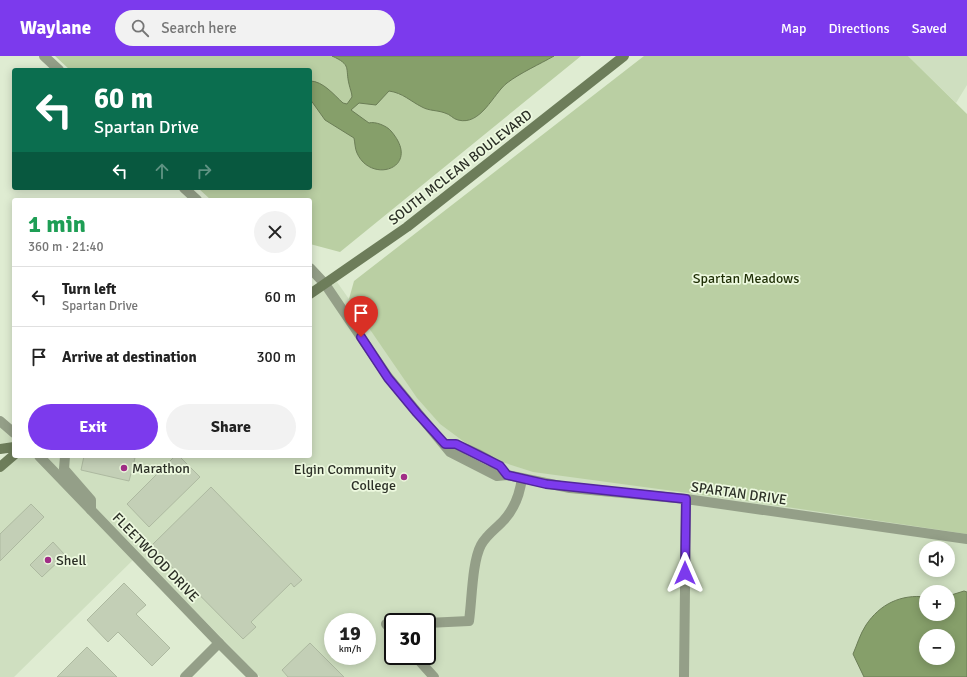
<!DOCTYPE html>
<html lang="en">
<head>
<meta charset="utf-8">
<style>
	:root { --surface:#fff; --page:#f2f2f2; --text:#222; --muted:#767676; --line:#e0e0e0; --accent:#7c3aed }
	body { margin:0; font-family:Signika,sans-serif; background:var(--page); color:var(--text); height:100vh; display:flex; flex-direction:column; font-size:15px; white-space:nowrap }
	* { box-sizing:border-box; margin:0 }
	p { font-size:13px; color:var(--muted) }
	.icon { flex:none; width:22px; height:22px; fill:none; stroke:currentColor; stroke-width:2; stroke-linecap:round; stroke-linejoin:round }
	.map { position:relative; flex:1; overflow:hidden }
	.sheet { position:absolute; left:12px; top:142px; width:300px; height:260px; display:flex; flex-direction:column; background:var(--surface); border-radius:4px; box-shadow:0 2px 10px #0003 }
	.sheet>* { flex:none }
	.guide { position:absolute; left:12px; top:12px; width:300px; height:122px; border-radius:4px; box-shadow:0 2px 10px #0003; background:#0b6e4f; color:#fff; overflow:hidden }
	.buttons { position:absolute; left:919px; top:485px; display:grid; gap:8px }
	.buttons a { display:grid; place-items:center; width:36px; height:36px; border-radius:50%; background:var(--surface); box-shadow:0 2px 10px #0003; font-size:20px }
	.speed { position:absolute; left:324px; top:557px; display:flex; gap:8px; font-size:20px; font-weight:700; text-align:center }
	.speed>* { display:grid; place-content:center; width:52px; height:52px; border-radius:50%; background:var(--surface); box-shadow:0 2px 10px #0003; line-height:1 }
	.speed small { font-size:10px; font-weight:400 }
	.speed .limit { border:2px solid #111; border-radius:6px; background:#fff; color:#111 }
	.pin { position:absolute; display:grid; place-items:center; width:34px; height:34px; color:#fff; margin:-41px -17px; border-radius:50% 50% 50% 0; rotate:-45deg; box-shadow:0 0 4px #0007 }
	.pin .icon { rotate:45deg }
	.me { position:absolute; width:44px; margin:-22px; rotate:0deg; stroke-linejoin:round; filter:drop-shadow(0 0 3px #0008) }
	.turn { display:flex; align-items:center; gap:14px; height:84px; padding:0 16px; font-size:18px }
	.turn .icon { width:52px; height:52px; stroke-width:2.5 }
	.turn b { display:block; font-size:28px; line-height:34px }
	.lanes { display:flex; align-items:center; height:38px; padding:0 16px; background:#0003; justify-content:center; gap:20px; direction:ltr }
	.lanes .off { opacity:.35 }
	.round { display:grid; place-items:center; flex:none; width:42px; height:42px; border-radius:21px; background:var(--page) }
	.head { display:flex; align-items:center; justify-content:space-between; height:68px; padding:0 16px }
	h1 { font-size:24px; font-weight:700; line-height:30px; color:#1e9e55 }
	.button { display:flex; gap:8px; margin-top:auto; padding:8px 16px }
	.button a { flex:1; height:46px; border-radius:24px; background:var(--accent); color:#fff; font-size:16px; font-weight:700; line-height:46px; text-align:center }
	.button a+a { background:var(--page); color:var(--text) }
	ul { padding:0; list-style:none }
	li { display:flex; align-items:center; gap:12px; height:60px; padding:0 16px; border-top:1px solid var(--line) }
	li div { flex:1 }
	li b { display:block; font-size:15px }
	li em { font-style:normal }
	header { display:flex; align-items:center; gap:24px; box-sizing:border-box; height:56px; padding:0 20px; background:var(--accent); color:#fff }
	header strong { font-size:19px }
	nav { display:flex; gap:22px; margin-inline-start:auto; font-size:14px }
	.search { width:280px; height:36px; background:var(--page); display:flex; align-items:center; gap:10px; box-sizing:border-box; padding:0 14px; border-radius:22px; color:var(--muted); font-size:15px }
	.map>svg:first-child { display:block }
</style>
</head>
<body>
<header>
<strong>Waylane</strong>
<div class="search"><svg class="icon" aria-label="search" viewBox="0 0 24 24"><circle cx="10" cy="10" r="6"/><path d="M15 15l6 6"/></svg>Search here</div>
<nav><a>Map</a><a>Directions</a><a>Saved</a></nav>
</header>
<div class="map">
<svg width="967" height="621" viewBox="0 0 967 621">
	<rect width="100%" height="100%" fill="#dfecd2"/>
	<path fill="#cfdfc0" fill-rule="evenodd" d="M908 0H967V29L956 47Z
		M337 226 410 330 967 473V621H260L43 400H310V242ZM926 492H948V514H926ZM926 536H948V558H926ZM333 566H367V600H333ZM393 566H427V600H393ZM926 580H948V602H926Z
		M0 368 14 380V388L0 391Z
		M16 400H36L135 502 14 621H0V413Z"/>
	<path fill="#bacfa3" d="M55 0H581L340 196 310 188V144H211L198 132H310V14H70Z
		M644 0H908L967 58V478L740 444 533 416 496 404 471 391 440 368 417 342 349 243 354 225Z"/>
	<path fill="#869f6a" stroke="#6b7d56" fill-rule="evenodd" d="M332 0H554C540 8 520 17 507 27 493 38 481 70 458 64 453 63 450 58 445 57 437 54 429 55 422 51 410 45 403 37 389 35L376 49 359 47 351 54 369 67C375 65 387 70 391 75 423 112 371 129 357 97 355 93 355 87 354 82L325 64 310 43V25C323 25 334 39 343 47L347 48 352 41C352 37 350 33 349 28 345 12 352 9 332 0Z
		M964 535 967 536V621H864L853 598C857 589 860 578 866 569 880 548 901 538 926 541V558H948V540ZM926 580H948V602H926Z"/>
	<path fill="#c3cfb6" stroke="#adb9a0" d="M84 400H126L135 402 129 425 81 414Z
		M175 400H179L200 421 149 471 127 448Z
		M211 431 302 524 294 531 291 527 251 566 256 571 243 583 151 490Z
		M31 448 44 461 0 505V478Z
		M53 486 65 499 42 521 30 509Z
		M124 527 146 549 136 558 170 592 152 610 118 576 108 586 87 564Z
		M310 587 344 621H288L282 614Z
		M87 591 117 621H57Z"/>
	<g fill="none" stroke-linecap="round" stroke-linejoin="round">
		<path stroke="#949f88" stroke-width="10" d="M44 0 59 14
			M184 132 197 144
			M310 212 325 228 388 321 450 396 497 420 507 419 570 432 686 443 967 483
			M0 365 14 377
			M445 388C462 388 496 405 507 419
			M65 400 64 413 91 444V454
			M427 567 469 565C472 544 472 506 481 489 487 478 496 473 504 464 514 453 520 437 522 422
			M393 568H386L393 576
			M219 587 253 621
			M415 600 434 621
			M684 621 686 443"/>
		<path stroke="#949f88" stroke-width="10" d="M39 400 219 587 185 621"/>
		<path stroke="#6d7d5a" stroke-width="10" d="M310 238 407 171 624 0
			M0 393 14 391
			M0 411 14 399"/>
	</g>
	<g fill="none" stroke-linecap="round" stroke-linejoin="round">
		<defs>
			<path id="route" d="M361 281 388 322 417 357 445 388H456L500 410 507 419 546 428 686 443 685 517"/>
		</defs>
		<use href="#route" stroke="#51269a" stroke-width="10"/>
		<use href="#route" stroke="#7c3aed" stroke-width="7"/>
	</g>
	<g fill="#a12d87" stroke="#edf9df" stroke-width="1.5">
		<circle cx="124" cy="412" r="4"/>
		<circle cx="404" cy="421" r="4"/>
		<circle cx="48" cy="504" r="4"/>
	</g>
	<g text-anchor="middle" stroke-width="3.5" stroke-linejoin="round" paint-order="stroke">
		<g font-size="14" fill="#2b2f26" stroke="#edf9df">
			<text transform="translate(460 111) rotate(-38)" y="5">SOUTH MCLEAN BOULEVARD</text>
			<text transform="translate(739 437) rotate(8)" y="5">SPARTAN DRIVE</text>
			<text transform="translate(156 501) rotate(46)" y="5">FLEETWOOD DRIVE</text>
		</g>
		<g font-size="14" fill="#1f2f06" stroke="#edf9df">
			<text x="746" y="227">Spartan Meadows</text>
		</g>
		<g font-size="14" fill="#2b2f26" stroke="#edf9df" text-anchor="start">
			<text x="132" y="417">Marathon</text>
			<text x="396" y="418" text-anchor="end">Elgin Community<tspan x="396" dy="16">College</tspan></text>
			<text x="56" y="509">Shell</text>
		</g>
	</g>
</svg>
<div class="buttons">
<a><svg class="icon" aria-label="sound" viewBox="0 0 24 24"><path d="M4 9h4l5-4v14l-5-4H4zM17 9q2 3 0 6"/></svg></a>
<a>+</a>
<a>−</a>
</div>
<div class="speed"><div>19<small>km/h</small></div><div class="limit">30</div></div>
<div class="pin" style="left:361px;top:281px;background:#d93025"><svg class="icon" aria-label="arrive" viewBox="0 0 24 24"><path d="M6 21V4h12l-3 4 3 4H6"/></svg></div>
<svg class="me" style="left:685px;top:517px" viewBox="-20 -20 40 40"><path d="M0-17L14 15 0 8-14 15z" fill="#7c3aed" stroke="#fff" stroke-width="4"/></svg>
<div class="guide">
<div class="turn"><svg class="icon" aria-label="left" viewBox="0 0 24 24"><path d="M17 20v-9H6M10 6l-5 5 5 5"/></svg><div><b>60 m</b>Spartan Drive</div></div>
<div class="lanes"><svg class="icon" aria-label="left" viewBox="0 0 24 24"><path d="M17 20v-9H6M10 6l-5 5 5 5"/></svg><svg class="icon off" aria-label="ahead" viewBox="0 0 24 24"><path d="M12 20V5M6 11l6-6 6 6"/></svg><svg class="icon off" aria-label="right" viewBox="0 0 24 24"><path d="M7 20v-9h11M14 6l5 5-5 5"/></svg></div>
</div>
<section class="sheet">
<div class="head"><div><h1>1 min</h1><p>360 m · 21:40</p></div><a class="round"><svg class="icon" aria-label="close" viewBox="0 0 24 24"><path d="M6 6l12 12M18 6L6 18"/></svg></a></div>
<ul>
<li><svg class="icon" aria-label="left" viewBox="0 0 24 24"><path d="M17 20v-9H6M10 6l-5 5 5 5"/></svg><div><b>Turn left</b><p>Spartan Drive</p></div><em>60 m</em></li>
<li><svg class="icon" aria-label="arrive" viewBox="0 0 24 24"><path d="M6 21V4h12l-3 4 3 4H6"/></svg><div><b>Arrive at destination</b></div><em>300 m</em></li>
</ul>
<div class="button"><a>Exit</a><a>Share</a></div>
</section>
</div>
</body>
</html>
